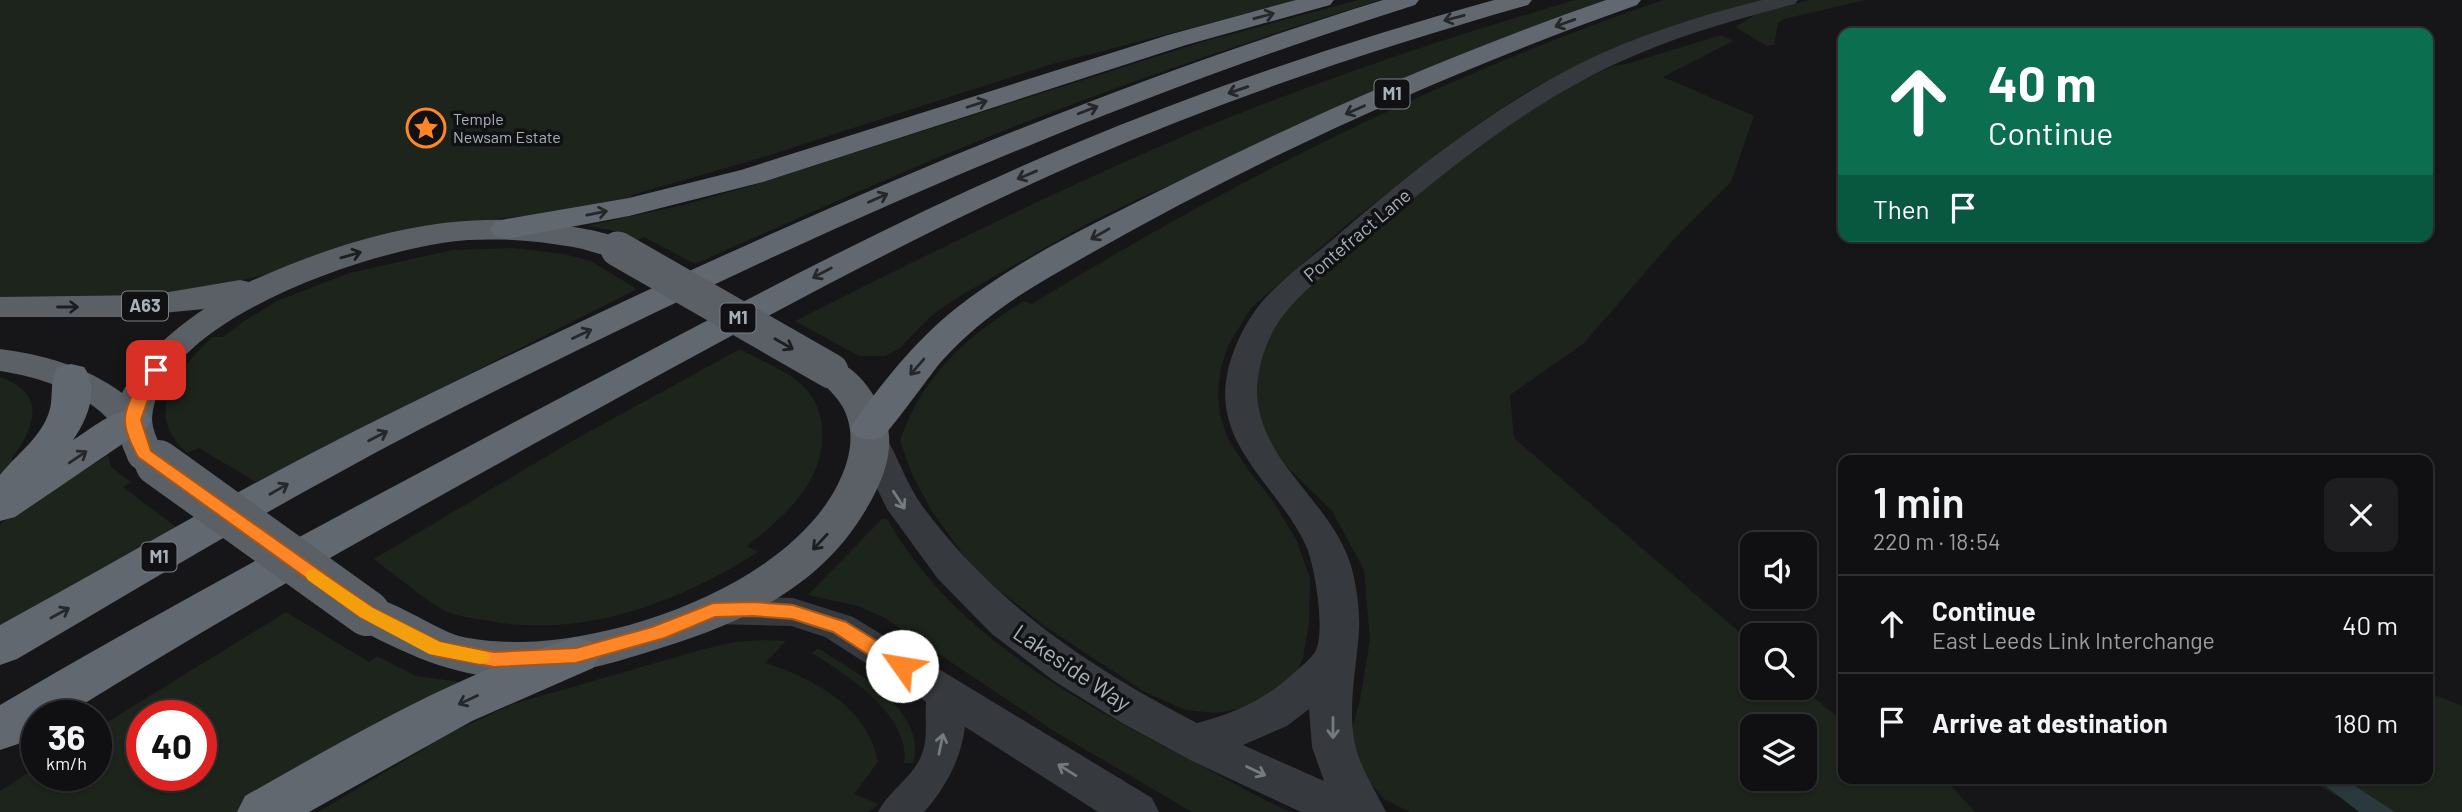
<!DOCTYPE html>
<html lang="en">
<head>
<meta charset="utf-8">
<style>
	:root { --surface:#101012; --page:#1e1e20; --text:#f1f3f6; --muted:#9c9d9f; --line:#303032 }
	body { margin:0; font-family:Barlow,sans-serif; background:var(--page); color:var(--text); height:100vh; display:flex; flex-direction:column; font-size:26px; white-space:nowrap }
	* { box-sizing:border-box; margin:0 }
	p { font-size:23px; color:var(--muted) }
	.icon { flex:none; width:38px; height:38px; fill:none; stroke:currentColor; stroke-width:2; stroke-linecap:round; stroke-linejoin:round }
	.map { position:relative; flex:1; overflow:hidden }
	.details { position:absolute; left:1838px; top:455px; width:595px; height:329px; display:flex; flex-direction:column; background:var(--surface); border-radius:14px; box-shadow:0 2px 5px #0004,0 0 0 2px var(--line) }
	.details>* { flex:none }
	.top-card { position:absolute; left:1838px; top:28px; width:595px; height:214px; border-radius:14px; box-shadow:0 2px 5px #0004,0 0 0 2px var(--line); background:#0b6e4f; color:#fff; overflow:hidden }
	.tools { position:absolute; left:1740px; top:532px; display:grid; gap:14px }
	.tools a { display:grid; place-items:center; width:77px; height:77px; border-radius:14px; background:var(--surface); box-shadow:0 2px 5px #0004,0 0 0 2px var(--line); font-size:35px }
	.speed { position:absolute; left:21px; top:700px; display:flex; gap:14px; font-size:35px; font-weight:700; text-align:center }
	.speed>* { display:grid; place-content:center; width:91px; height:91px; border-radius:50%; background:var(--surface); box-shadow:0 2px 5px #0004,0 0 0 2px var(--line); line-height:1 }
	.speed small { font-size:18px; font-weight:400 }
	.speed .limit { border:10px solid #d22; background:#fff; color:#111 }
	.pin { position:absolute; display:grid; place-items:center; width:60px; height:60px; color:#fff; margin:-30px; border-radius:14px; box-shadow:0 4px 10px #0006 }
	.me { position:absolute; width:77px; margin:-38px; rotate:302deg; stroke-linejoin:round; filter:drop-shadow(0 0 5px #0008) }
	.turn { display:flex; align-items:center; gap:24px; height:147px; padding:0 35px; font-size:32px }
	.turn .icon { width:91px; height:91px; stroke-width:2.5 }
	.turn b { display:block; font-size:49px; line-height:60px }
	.then { display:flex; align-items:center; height:66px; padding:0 35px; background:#0003; gap:14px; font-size:26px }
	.round { display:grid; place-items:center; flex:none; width:74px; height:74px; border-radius:14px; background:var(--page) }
	.summary { display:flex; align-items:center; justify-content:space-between; height:119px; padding:0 35px }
	h1 { font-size:42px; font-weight:600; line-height:52px }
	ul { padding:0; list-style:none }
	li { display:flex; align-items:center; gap:21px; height:98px; padding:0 35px; border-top:2px solid var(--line) }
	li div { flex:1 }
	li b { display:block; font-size:26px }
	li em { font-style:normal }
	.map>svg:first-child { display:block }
</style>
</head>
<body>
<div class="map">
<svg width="2462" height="812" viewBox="0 0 2462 812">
	<rect width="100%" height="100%" fill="#161618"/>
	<path fill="#1c241b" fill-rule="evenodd" d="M0 0H1299L1049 65 757 159 631 195 633 200 558 213 450 223 260 276 172 296 0 301Z
		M1358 0H1380C1254 39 1130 81 1008 129 902 171 799 218 695 264L644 237 635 241 611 230 586 226 683 205 750 186 1199 43Z
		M1575 0H1618L1234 157 1138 199 1087 224 960 296 932 315 899 349 885 356H859L795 321C922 257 1049 194 1179 138 1308 84 1441 39 1575 0Z
		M1663 0H1765L1577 65 1525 93 1478 124 1350 222 1251 308 1228 346 1221 368 1218 393 1220 415 1228 439 1249 471 1273 501 1297 541 1310 578 1309 623 1303 658 1292 681 1243 708 1216 713 1185 710 1143 691 1043 625 975 571 931 510 912 474 900 441C921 377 967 335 1024 301L1032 304C1231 181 1442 76 1663 0Z
		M1808 0H1866L1784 19 1778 23 1774 45 1767 46 1735 27 1755 15Z
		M1721 35 1733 41 1663 77 1754 116 1731 182 1675 238 1584 343 1510 395 1514 438 1752 643V688H1803L1843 722V779H1945L1975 812H1410L1384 799 1366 778 1351 732 1360 700 1370 640 1364 570 1332 511 1287 467 1271 444 1259 418 1254 364 1280 311 1370 233 1496 131 1569 87 1613 66 1623 65ZM1752 726H1804V779H1752Z
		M513 248 564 254 591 261 637 289 256 482 199 448 187 453C141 412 178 371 212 337H223L244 321 277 301 349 273 453 250Z
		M740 349C760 361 789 371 805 388 815 398 821 413 822 427 826 481 786 515 747 546L758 552C678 603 580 640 484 620 473 618 459 617 448 612 430 604 391 572 374 559L574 440Z
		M0 377C48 394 35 427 11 460H26L0 485Z
		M108 455 111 467 131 482 123 487 176 527 0 626V524Z
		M883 518 888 520C953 636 1082 704 1196 763 1227 779 1258 798 1290 812H1192L1057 733 885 618 858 606 808 595Z
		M286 612 369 662 377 656 416 676 461 682 241 812H0V791L37 767V775H96V729ZM142 716H201V775H142Z
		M762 640 786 641 765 663C813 678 868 707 878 762L854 794 879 804 868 812H318L452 732 513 704 704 649 734 642Z
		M818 648C855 673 928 709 913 763H904C912 716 846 674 812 653Z
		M2427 692 2462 706V812H2364L2308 779H2427Z"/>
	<path fill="#2a393d" d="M2317 779H2344L2395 812H2359Z"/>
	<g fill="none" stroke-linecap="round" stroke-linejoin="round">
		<path fill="#36393d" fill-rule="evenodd" d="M944 679 957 683C979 726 953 780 924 812H878C889 790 913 778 922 754 931 731 920 704 931 683Z"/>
		<path fill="#36393d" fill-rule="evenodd" d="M1762 0H1798L1795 4C1733 20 1673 37 1615 64 1516 111 1431 182 1349 254 1327 274 1300 292 1282 317 1267 337 1257 367 1257 392 1259 465 1337 504 1353 573 1357 591 1360 611 1359 630 1357 667 1347 706 1355 744 1361 769 1375 790 1386 812H1301L1192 761 1122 723 1054 681 992 634 938 579 887 509 853 439 858 431 870 428 882 431C898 455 906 484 923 507 996 605 1089 667 1197 723 1236 713 1266 699 1295 672 1301 666 1311 659 1315 652 1326 633 1315 568 1307 548 1281 488 1213 447 1227 375 1232 349 1244 325 1260 304 1280 280 1307 261 1331 241 1407 175 1487 111 1577 65 1635 36 1698 16 1762 0ZM1309 709 1312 747 1324 781 1243 745 1287 726Z
			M713 596 793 598 853 617 1152 798 1159 812H1098L825 637 791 626 713 624 699 620 693 610 699 600Z"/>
		<path fill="#5a6066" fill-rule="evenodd" d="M510 220C537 222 620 228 634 249L630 256C610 261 592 250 573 247 538 241 504 238 468 240 385 245 159 317 152 418 152 430 159 443 164 453L158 462 144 466 130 462C122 451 120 432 112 423 83 391 40 377 0 371V349C45 355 85 366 122 393 142 357 170 332 204 309L121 317H0V297L151 295 240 280 249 282C331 245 420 217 510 220Z
			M831 360C851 365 863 379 874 396 896 427 892 458 876 491 829 587 742 624 645 653 602 666 561 678 515 678 455 678 403 653 351 625L344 613 351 601C355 600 361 597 366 597 386 595 435 629 459 636 479 641 501 642 522 642 627 640 789 582 838 484 848 464 855 440 847 417 841 397 824 387 812 371L818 363Z"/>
		<path fill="#62686f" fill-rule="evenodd" d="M1296 0H1334L1330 5 1186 45 763 182 629 216 506 239 495 236 490 229 495 222 506 219 629 198 741 170 1168 35Z
			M1383 0H1419L1415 5C1152 88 900 195 652 314 545 366 437 418 333 476 226 534 122 598 17 659L0 665V625C103 569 204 509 308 455 414 400 522 349 631 298 875 184 1124 80 1383 0Z
			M1494 0H1532L1528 5C1378 48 1230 97 1087 159 906 238 734 334 561 429 394 521 226 615 64 716H37V732L18 744 0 750V705C184 597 373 497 562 397 729 309 895 219 1069 146 1208 88 1350 40 1494 0Z
			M1606 0H1641L1637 5C1434 77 1234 169 1048 278 1008 301 971 328 940 363 931 374 888 434 882 437 873 441 865 439 856 437L850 428C880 385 914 342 955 309 1015 261 1089 226 1157 192 1302 119 1453 53 1606 0Z
			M71 364 84 367C100 390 87 420 73 440 96 426 118 404 146 412L152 420 146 428 15 517 0 521V475C16 455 39 439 48 415 55 399 48 381 58 367Z
			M576 637 593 642 600 655 593 668 472 721 309 812H237L245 796C351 736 459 673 576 637Z"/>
		<path stroke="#5a6066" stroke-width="35" d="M618 249 831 371
			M144 453 160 465"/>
		<path stroke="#5a6066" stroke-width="46" d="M158 463 367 613"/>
	</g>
	<defs><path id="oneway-shaft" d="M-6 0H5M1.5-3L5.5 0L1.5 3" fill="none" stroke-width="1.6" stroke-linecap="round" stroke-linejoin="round" transform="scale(1.75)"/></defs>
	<g stroke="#25272a">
		<use href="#oneway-shaft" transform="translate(1264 16) rotate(-15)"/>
		<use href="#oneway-shaft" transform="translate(1454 18) rotate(165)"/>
		<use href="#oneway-shaft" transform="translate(1565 23) rotate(160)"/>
		<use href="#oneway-shaft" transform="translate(1238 90) rotate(161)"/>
		<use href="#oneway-shaft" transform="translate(977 104) rotate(-18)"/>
		<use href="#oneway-shaft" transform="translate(1088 110) rotate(-21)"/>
		<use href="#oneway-shaft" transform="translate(1355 110) rotate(156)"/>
		<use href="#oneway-shaft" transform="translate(1027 175) rotate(157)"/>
		<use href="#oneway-shaft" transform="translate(878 198) rotate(-24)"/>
		<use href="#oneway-shaft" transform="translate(597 213) rotate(-11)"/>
		<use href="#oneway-shaft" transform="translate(1100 234) rotate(150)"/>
		<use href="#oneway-shaft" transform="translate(822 273) rotate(152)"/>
		<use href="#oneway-shaft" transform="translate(582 334) rotate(-25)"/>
		<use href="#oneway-shaft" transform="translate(917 367) rotate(131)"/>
		<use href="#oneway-shaft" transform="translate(378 436) rotate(-27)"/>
		<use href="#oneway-shaft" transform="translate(78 457) rotate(-34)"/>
		<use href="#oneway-shaft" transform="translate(279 489) rotate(-30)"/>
		<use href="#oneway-shaft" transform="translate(60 613) rotate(-29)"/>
		<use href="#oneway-shaft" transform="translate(468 700) rotate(155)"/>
	</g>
	<g stroke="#1c1d1f">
		<use href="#oneway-shaft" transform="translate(351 255) rotate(-16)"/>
		<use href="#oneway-shaft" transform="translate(68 307)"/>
		<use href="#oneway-shaft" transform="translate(784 344) rotate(30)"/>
		<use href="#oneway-shaft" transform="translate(820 542) rotate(133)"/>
	</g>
	<g stroke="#747b81">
		<use href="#oneway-shaft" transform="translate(899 500) rotate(57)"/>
		<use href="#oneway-shaft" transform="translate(1333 728) rotate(90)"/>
		<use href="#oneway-shaft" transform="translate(941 744) rotate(-78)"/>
		<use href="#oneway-shaft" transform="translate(1067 770) rotate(-148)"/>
		<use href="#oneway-shaft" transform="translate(1256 771) rotate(26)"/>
	</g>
	<path fill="#ff8627" stroke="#a65719" stroke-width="2" d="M156 365 164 370 153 385 141 420 151 451 373 608 440 642 494 652 576 648 652 627 713 603 753 602 793 605 846 622 909 661 912 666 909 672 902 674 895 672 833 632 792 619 753 616 715 617 665 638 576 663 494 667 436 656 360 617 138 457C133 448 125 431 125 421 124 407 143 369 156 365Z"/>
	<path fill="#f59e0b" d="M315 569 373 608 440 642 487 652 490 657 487 662 480 664 429 654 360 617 308 580 305 575 308 571Z"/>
	<defs>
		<symbol id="sight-ring" viewBox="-11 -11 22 22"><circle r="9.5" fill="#111113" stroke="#ff8627" stroke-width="1.5"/><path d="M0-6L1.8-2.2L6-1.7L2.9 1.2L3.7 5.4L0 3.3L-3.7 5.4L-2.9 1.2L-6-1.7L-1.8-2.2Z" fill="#ff8627"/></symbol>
	</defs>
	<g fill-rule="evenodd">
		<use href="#sight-ring" x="404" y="106" width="44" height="44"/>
	</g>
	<g text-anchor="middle" stroke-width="7" stroke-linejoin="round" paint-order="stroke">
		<g font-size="16" fill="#a6b1b9" stroke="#111113" text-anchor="start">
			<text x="453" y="125">Temple<tspan x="453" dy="18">Newsam Estate</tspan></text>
		</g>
		<g fill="#111113" stroke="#798187" stroke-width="2">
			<rect x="1374.5" y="79.5" width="35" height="29" rx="5"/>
			<rect x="122" y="291.5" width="46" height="29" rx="5"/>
			<rect x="720.5" y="303.5" width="35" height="29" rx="5"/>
			<rect x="141.5" y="542.5" width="35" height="29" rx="5"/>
		</g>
		<g font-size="18" font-weight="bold" fill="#a6b1b9">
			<text x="1392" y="100">M1</text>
			<text x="145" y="312">A63</text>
			<text x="738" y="324">M1</text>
			<text x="159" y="563">M1</text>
		</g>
		<g font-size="19" fill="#a6b1b9" stroke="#111113">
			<text transform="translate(1357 235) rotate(-40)" y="7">Pontefract Lane</text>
		</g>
		<g font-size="23" fill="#a6b1b9" stroke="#111113">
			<text transform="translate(1072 668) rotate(34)" y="8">Lakeside Way</text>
		</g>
	</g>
</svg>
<div class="tools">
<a><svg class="icon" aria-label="sound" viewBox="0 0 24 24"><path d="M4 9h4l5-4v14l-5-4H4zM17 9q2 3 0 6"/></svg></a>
<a><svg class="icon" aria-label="search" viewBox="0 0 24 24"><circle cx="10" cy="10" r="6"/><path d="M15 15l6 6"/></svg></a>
<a><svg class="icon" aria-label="layers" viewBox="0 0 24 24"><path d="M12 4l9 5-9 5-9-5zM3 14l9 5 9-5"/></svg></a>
</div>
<div class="speed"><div>36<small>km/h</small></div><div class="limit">40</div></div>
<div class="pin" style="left:156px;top:370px;background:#d93025"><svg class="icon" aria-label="arrive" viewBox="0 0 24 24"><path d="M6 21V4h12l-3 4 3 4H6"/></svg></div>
<svg class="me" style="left:902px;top:666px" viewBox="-20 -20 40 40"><circle r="19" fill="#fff"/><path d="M0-13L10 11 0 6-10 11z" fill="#ff8627"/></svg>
<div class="top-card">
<div class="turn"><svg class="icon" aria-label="ahead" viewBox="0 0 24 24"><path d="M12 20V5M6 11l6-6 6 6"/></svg><div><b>40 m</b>Continue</div></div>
<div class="then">Then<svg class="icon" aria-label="arrive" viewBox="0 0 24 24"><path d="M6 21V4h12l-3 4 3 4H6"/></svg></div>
</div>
<section class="details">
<div class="summary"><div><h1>1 min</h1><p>220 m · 18:54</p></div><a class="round"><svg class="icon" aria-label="close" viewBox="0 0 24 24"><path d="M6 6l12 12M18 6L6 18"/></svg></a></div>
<ul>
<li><svg class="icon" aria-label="ahead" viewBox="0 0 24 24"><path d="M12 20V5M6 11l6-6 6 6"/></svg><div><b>Continue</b><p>East Leeds Link Interchange</p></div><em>40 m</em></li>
<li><svg class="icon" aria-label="arrive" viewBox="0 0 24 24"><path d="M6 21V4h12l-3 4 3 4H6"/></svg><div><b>Arrive at destination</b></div><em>180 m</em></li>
</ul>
</section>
</div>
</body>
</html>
